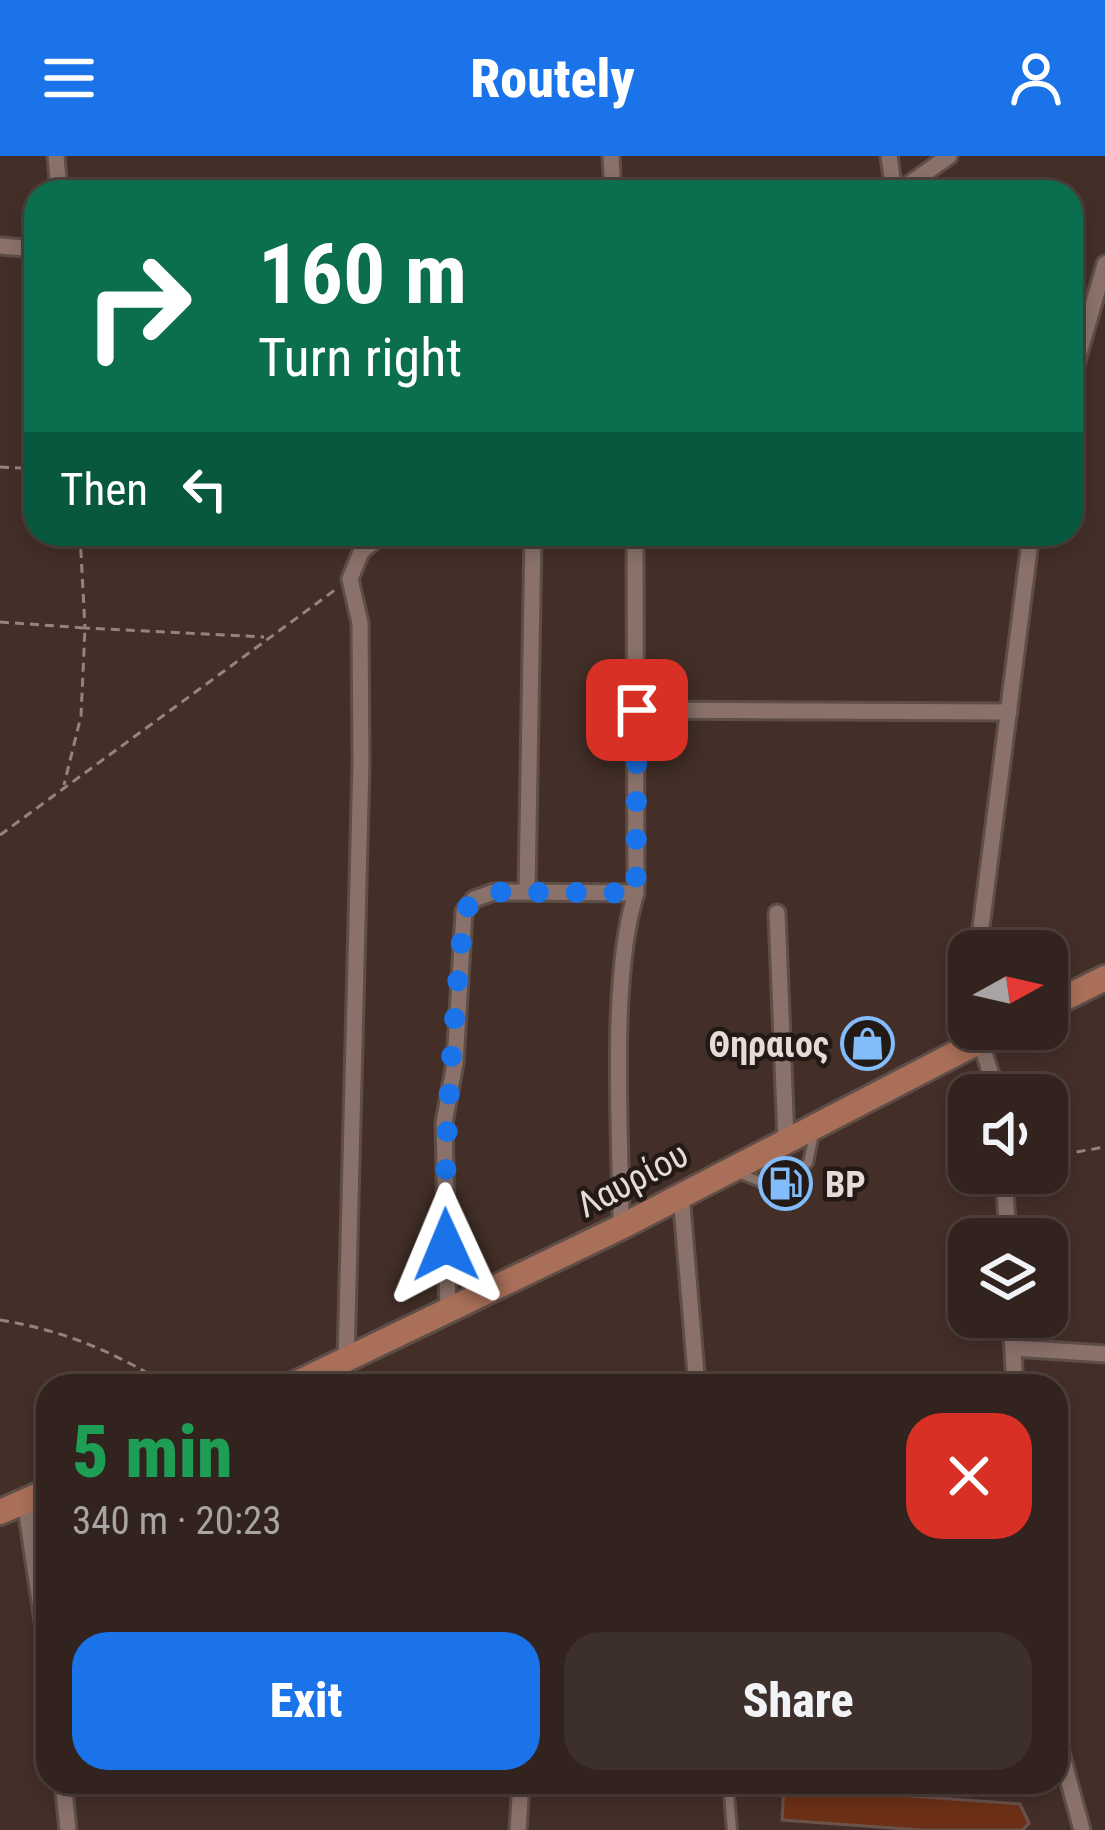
<!DOCTYPE html>
<html lang="en">
<head>
<meta charset="utf-8">
<style>
	:root { --surface:#32231e; --page:#3d2f2b; --text:#f1f3f6; --muted:#a8a4a4; --line:#4d403c; --accent:#1a73e8 }
	body { margin:0; font-family:"Roboto Condensed",sans-serif; background:var(--page); color:var(--text); height:100vh; display:flex; flex-direction:column; font-size:45px; white-space:nowrap }
	* { box-sizing:border-box; margin:0 }
	p { font-size:39px; color:var(--muted) }
	.icon { flex:none; width:66px; height:66px; fill:none; stroke:currentColor; stroke-width:2; stroke-linecap:round; stroke-linejoin:round }
	.map { position:relative; flex:1; overflow:hidden }
	.sheet { position:absolute; left:36px; top:1218px; width:1032px; height:420px; display:flex; flex-direction:column; background:var(--surface); border-radius:36px; box-shadow:0 6px 18px #0003,0 0 0 3px var(--line) }
	.sheet>* { flex:none }
	.top-card { position:absolute; left:24px; top:24px; width:1059px; height:366px; border-radius:36px; box-shadow:0 6px 18px #0003,0 0 0 3px var(--line); background:#0b6e4f; color:#fff; overflow:hidden }
	.needle { width:78px; rotate:82deg }
	.tools { position:absolute; left:948px; top:774px; display:grid; gap:24px }
	.tools a { display:grid; place-items:center; width:120px; height:120px; border-radius:24px; background:var(--surface); box-shadow:0 6px 18px #0003,0 0 0 3px var(--line); font-size:60px }
	.pin { position:absolute; display:grid; place-items:center; width:102px; height:102px; color:#fff; margin:-51px; border-radius:24px; box-shadow:0 6px 18px #0006 }
	.me { position:absolute; width:132px; margin:-66px; rotate:359deg; stroke-linejoin:round; filter:drop-shadow(0 0 9px #0008) }
	.turn { display:flex; align-items:center; gap:42px; height:252px; padding:0 36px; font-size:54px }
	.turn .icon { width:156px; height:156px; stroke-width:2.5 }
	.turn b { display:block; font-size:84px; line-height:102px }
	.then { display:flex; align-items:center; height:114px; padding:0 36px; background:#0003; gap:24px; font-size:45px }
	.round { display:grid; place-items:center; flex:none; width:126px; height:126px; border-radius:36px; background:var(--page) }
	.headline { display:flex; align-items:center; justify-content:space-between; height:204px; padding:0 36px }
	h1 { font-size:72px; font-weight:800; line-height:90px; color:#1e9e55 }
	.primary-button { display:flex; gap:24px; margin-top:auto; padding:24px 36px }
	.primary-button a { flex:1; height:138px; border-radius:36px; background:var(--accent); color:#fff; font-size:48px; font-weight:800; line-height:138px; text-align:center }
	.primary-button a+a { background:var(--page); color:var(--text) }
	header { display:flex; justify-content:space-between; align-items:center; height:156px; padding:0 36px; background:var(--accent); color:#fff; font-size:54px; font-weight:800 }
	.map>svg:first-child { display:block }
</style>
</head>
<body>
<header><svg class="icon" aria-label="menu" viewBox="0 0 24 24"><path d="M4 6h16M4 12h16M4 18h16"/></svg>Routely<svg class="icon" aria-label="person" viewBox="0 0 24 24"><circle cx="12" cy="8" r="4"/><path d="M4 21q1-7 8-7t8 7"/></svg></header>
<div class="map">
<svg width="1105" height="1674" viewBox="0 0 1105 1674">
	<rect width="100%" height="100%" fill="#432f28"/>
	<path fill="#6d3017" stroke="#69534b" stroke-width="3" d="M784 1631 1020 1648 1029 1667 1023 1674H920L782 1664Z"/>
	<g fill="none" stroke-linecap="round" stroke-linejoin="round">
		<defs>
			<path id="service" d="M736 1016 763 1027 780 1023
				M795 1016 808 1007 814 978
				M728 1626 732 1674"/>
			<path id="minor" d="M56 0 59 36
				M611 0 613 36
				M889 0 894 36
				M898 36 949 0
				M0 90 36 93
				M1071 225 1105 108
				M637 554 1009 556
				M527 735 533 378
				M777 757 786 984
				M978 795 1031 378
				M979 882 998 939
				M1004 1017 1008 1083
				M681 1038 697 1230
				M621 1071C621 979 609 822 636 737L635 378
				M448 1156 444 967 455 907 464 756 474 743 494 736 636 737
				M1011 1161 1015 1230
				M1013 1192 1105 1198
				M346 1205 361 607 360 467 350 423 361 396 382 378
				M25 1345 48 1499
				M1056 1578 1082 1674
				M63 1626 68 1674
				M518 1674 521 1626"/>
			<path id="primary" d="M1047 851 1105 822
				M291 1230 621 1071 1003 873
				M0 1356 48 1335"/>
		</defs>
		<use href="#service" stroke="#5e4e47" stroke-width="14"/>
		<use href="#minor" stroke="#5e4e47" stroke-width="21"/>
		<use href="#primary" stroke="#5e4e47" stroke-width="30"/>
		<path stroke="#95847e" stroke-width="3" stroke-dasharray="9 6" stroke-linecap="butt" d="M0 311 36 313
			M80 378 85 472 264 481
			M0 466 85 472 81 560 64 629
			M0 679 339 431
			M1047 1001 1105 991
			M0 1164C62 1174 116 1196 168 1230
			M1001 1626 1054 1628"/>
		<use href="#service" stroke="#8a726a" stroke-width="8"/>
		<use href="#minor" stroke="#8a726a" stroke-width="15"/>
		<use href="#primary" stroke="#a96f59" stroke-width="24"/>
	</g>
	<g fill="none" stroke-linecap="round" stroke-linejoin="round">
		<path stroke="#1a73e8" stroke-width="21" stroke-dasharray="0 37.8" d="M446 1089C443 977 454 868 464 756L474 743 494 736 636 737 637 554"/>
	</g>
	<defs>
		<symbol id="shop-ring" viewBox="-11 -11 22 22"><circle r="9.5" fill="#231a16" stroke="#83bcfb" stroke-width="1.5"/><path d="M-5-2.5h2.3a2.7 3.5 0 0 1 5.4 0H5L5.5 6h-11ZM-1.5-2.5h3a1.5 2.3 0 0 0-3 0Z" fill="#83bcfb"/></symbol>
		<symbol id="fuel-ring" viewBox="-11 -11 22 22"><circle r="9.5" fill="#231a16" stroke="#83bcfb" stroke-width="1.5"/><path d="M-5.5-6h7V0h2V4h1.3V-2.5L3-4.5l.8-.8L6-3V5H2.5V1h-1V6h-7ZM-4.2-4.7v3.2H.2V-4.7Z" fill="#83bcfb"/></symbol>
	</defs>
	<g fill-rule="evenodd">
		<use href="#shop-ring" x="838" y="858" width="59" height="59"/>
		<use href="#fuel-ring" x="756" y="998" width="59" height="59"/>
	</g>
	<g text-anchor="middle" stroke-width="9" stroke-linejoin="round" paint-order="stroke">
		<g font-size="36" font-weight="bold" fill="#e8dad6" stroke="#231a16" text-anchor="end">
			<text x="829" y="901">Θηραιος</text>
			<text x="825" y="1041" text-anchor="start">BP</text>
		</g>
		<g font-size="36" fill="#e8dad6" stroke="#231a16">
			<text transform="translate(632 1023) rotate(-28)" y="13">Λαυρίου</text>
		</g>
	</g>
</svg>
<div class="tools">
<a><svg class="needle" viewBox="-14 -14 28 28"><path d="M0-13l5 13h-10z" fill="#e53935"/><path d="M0 13l5-13h-10z" fill="#a8a4a4"/></svg></a>
<a><svg class="icon" aria-label="sound" viewBox="0 0 24 24"><path d="M4 9h4l5-4v14l-5-4H4zM17 9q2 3 0 6"/></svg></a>
<a><svg class="icon" aria-label="layers" viewBox="0 0 24 24"><path d="M12 4l9 5-9 5-9-5zM3 14l9 5 9-5"/></svg></a>
</div>
<div class="pin" style="left:637px;top:554px;background:#d93025"><svg class="icon" aria-label="arrive" viewBox="0 0 24 24"><path d="M6 21V4h12l-3 4 3 4H6"/></svg></div>
<svg class="me" style="left:446px;top:1089px" viewBox="-20 -20 40 40"><path d="M0-17L14 15 0 8-14 15z" fill="#1a73e8" stroke="#fff" stroke-width="4"/></svg>
<div class="top-card">
<div class="turn"><svg class="icon" aria-label="right" viewBox="0 0 24 24"><path d="M7 20v-9h11M14 6l5 5-5 5"/></svg><div><b>160 m</b>Turn right</div></div>
<div class="then">Then<svg class="icon" aria-label="left" viewBox="0 0 24 24"><path d="M17 20v-9H6M10 6l-5 5 5 5"/></svg></div>
</div>
<section class="sheet">
<div class="headline"><div><h1>5 min</h1><p>340 m · 20:23</p></div><a class="round" style="background:#d93025;color:#fff"><svg class="icon" aria-label="close" viewBox="0 0 24 24"><path d="M6 6l12 12M18 6L6 18"/></svg></a></div>
<div class="primary-button"><a>Exit</a><a>Share</a></div>
</section>
</div>
</body>
</html>
